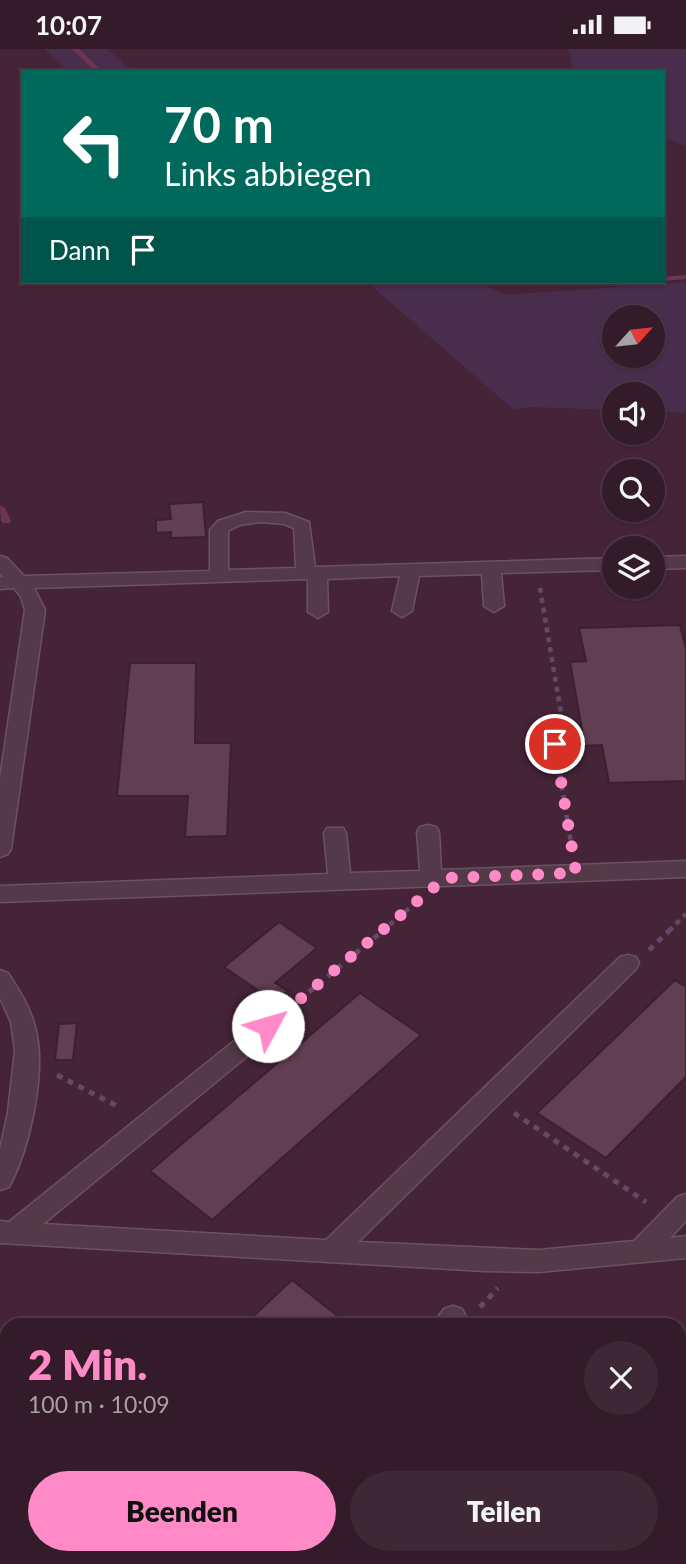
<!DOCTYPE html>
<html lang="de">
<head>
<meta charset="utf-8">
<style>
	:root { --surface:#341b29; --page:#3f2835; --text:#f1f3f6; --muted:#a9a1a8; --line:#4e3946; --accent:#ff8ac8 }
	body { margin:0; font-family:Lato,sans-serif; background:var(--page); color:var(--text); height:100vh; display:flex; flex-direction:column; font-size:26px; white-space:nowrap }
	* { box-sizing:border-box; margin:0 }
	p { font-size:23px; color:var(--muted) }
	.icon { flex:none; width:38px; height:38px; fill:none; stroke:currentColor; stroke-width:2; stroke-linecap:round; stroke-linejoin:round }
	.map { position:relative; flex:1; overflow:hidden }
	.sheet { position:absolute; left:0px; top:1269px; width:686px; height:247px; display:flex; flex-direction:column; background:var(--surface); border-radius:21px 21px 0 0; box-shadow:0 2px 5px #0004,0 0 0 2px var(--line) }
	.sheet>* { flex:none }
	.top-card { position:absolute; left:21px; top:21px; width:644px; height:214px; border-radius:0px; box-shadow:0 2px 5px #0004,0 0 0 2px var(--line); background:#00695c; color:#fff; overflow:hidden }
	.needle { width:46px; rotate:63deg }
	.buttons { position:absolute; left:602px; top:256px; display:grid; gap:14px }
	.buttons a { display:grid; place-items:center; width:63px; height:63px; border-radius:50%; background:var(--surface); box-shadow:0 2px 5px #0004,0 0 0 2px var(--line); font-size:35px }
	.pin { position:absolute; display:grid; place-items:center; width:60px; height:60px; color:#fff; margin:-30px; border:4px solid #fff; border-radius:50%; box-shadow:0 2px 7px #0007 }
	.me { position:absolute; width:77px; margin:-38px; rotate:51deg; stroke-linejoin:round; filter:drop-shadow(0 0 5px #0008) }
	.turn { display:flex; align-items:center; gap:24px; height:147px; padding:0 28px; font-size:32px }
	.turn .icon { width:91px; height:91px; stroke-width:2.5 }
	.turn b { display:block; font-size:49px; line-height:60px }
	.then { display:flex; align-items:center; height:66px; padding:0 28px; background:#0003; gap:14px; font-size:26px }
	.round { display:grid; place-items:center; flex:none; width:74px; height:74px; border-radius:37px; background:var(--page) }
	.headline { display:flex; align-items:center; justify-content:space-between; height:119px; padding:0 28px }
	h1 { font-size:42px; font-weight:800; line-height:52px; color:var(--accent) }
	.primary-button { display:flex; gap:14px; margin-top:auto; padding:14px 28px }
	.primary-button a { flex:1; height:80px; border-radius:42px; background:var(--accent); color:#111; font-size:28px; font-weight:800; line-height:80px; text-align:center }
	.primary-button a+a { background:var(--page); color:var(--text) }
	.status { display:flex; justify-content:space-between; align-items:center; height:49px; padding:0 35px; background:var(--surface); direction:ltr }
	.status svg { height:19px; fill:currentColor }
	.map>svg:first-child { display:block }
</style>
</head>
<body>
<div class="status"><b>10:07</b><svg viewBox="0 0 49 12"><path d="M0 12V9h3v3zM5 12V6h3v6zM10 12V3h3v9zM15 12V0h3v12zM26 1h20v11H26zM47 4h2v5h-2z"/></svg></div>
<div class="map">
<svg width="686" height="1515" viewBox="0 0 686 1515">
	<rect width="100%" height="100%" fill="#452437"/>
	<path fill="#482d4d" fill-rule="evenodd" d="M44 0H107L134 23H70Z
		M568 0H686V97L663 89V23H574Z
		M367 233H479L505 246 686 233V364L653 362V345H614V361L530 358 514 361ZM614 268H653V306H614Z"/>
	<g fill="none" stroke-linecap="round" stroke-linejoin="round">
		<path fill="#6b3554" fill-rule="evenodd" d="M72 0H79L103 23H96Z
			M686 226V230L663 232V228Z
			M0 456 5 459 11 472 9 474H3L1 472Z"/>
	</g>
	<path fill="#623e53" stroke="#3b202f" stroke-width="2" d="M203 453 206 488 171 489V483L156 484V471L171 470 169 455Z
		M680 576 686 600V732L609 734 602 696 582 697 580 686H583L570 613 586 612 579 579Z
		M130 614H196L195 694H231L227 787 185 788 188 747H117Z
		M279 873 317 899 275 934 288 942 275 953 224 918Z
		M675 931 686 938V1028L606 1109 537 1064Z
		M360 944 421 986 212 1171 150 1122Z
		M77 974 73 1011H55L59 975Z
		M292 1231 349 1276H244Z
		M449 1508H581L575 1515H443Z"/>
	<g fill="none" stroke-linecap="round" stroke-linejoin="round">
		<defs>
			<path id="lane" d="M246 463 285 464 309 473 315 518 614 509V521L501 524 504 557 494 563 484 557 482 525 419 527 412 562 402 568 392 562 400 527 327 530 328 563 318 569 308 563V530L34 539 45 561 11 800 8 805 0 808V729L25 561 21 548 14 539 0 540V528H3L0 524V507L7 509 24 527 210 522V481L218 472ZM260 473 284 475 294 479 296 519 228 521V482L240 476Z
				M686 507V519L653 520V508Z
				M428 776 436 778 439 783 441 821 686 812V828L0 853V837L328 825 324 784 327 779H343L346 784 350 824 420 822 417 783 420 778Z
				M628 906 636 908 639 914 636 920 358 1193 539 1201 634 1192 677 1148 686 1145V1172L670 1189 686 1187V1209L539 1223 485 1222 0 1194V1172L9 1173 280 955 288 952 296 955 300 961 296 967 43 1175 326 1191 620 908Z
				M0 921 8 924C19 941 30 958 35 978 47 1021 30 1099 9 1138L0 1141V1100L8 1063 15 1002 11 973 0 949Z
				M453 1257 462 1260 466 1268 462 1276H432L444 1260Z
				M686 1454V1486L679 1489V1457Z
				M0 1495 7 1497V1508H34L37 1515H0Z
				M198 1508H230L227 1515H195Z
				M634 1508H665L662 1515H631Z"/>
		</defs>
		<use href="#lane" stroke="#6b5260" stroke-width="3"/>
		<path stroke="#644a65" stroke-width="4.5" stroke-dasharray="5 5" stroke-linecap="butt" d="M540 539 566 694 555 695 572 800
			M382 882 412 857
			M669 882 686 865"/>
		<path stroke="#644a65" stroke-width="5" stroke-dasharray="6 6" stroke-linecap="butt" d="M649 901 671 880
			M309 943 385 880
			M57 1026 121 1059
			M514 1064 646 1153
			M480 1258 498 1239"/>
		<use href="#lane" fill="#543948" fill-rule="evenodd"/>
	</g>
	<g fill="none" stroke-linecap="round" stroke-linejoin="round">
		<path stroke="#ff8ac8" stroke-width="12" stroke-dasharray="0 21.6" d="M268 977 445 829 576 824 555 695"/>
	</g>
</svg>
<div class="buttons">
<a><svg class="needle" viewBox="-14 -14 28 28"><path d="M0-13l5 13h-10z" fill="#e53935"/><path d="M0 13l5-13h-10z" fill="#a9a1a8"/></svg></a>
<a><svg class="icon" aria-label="sound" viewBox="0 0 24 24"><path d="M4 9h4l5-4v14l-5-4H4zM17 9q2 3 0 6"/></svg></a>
<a><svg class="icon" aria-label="search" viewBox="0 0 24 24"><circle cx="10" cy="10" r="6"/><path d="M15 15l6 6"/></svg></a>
<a><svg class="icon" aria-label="layers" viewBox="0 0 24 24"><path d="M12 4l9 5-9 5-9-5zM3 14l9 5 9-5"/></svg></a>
</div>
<div class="pin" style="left:555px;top:695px;background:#d93025"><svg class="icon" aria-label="arrive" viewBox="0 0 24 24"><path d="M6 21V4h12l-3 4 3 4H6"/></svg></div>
<svg class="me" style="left:268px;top:977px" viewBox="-20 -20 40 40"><circle r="19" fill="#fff"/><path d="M0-13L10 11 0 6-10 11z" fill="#ff8ac8"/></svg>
<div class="top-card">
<div class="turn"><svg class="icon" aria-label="left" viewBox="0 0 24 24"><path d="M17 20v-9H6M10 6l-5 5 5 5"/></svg><div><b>70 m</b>Links abbiegen</div></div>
<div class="then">Dann<svg class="icon" aria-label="arrive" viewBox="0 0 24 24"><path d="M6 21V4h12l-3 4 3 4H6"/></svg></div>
</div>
<section class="sheet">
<div class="headline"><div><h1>2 Min.</h1><p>100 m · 10:09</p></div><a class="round"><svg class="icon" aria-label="close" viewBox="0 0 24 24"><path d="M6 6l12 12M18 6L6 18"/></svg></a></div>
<div class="primary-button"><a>Beenden</a><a>Teilen</a></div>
</section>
</div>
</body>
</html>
